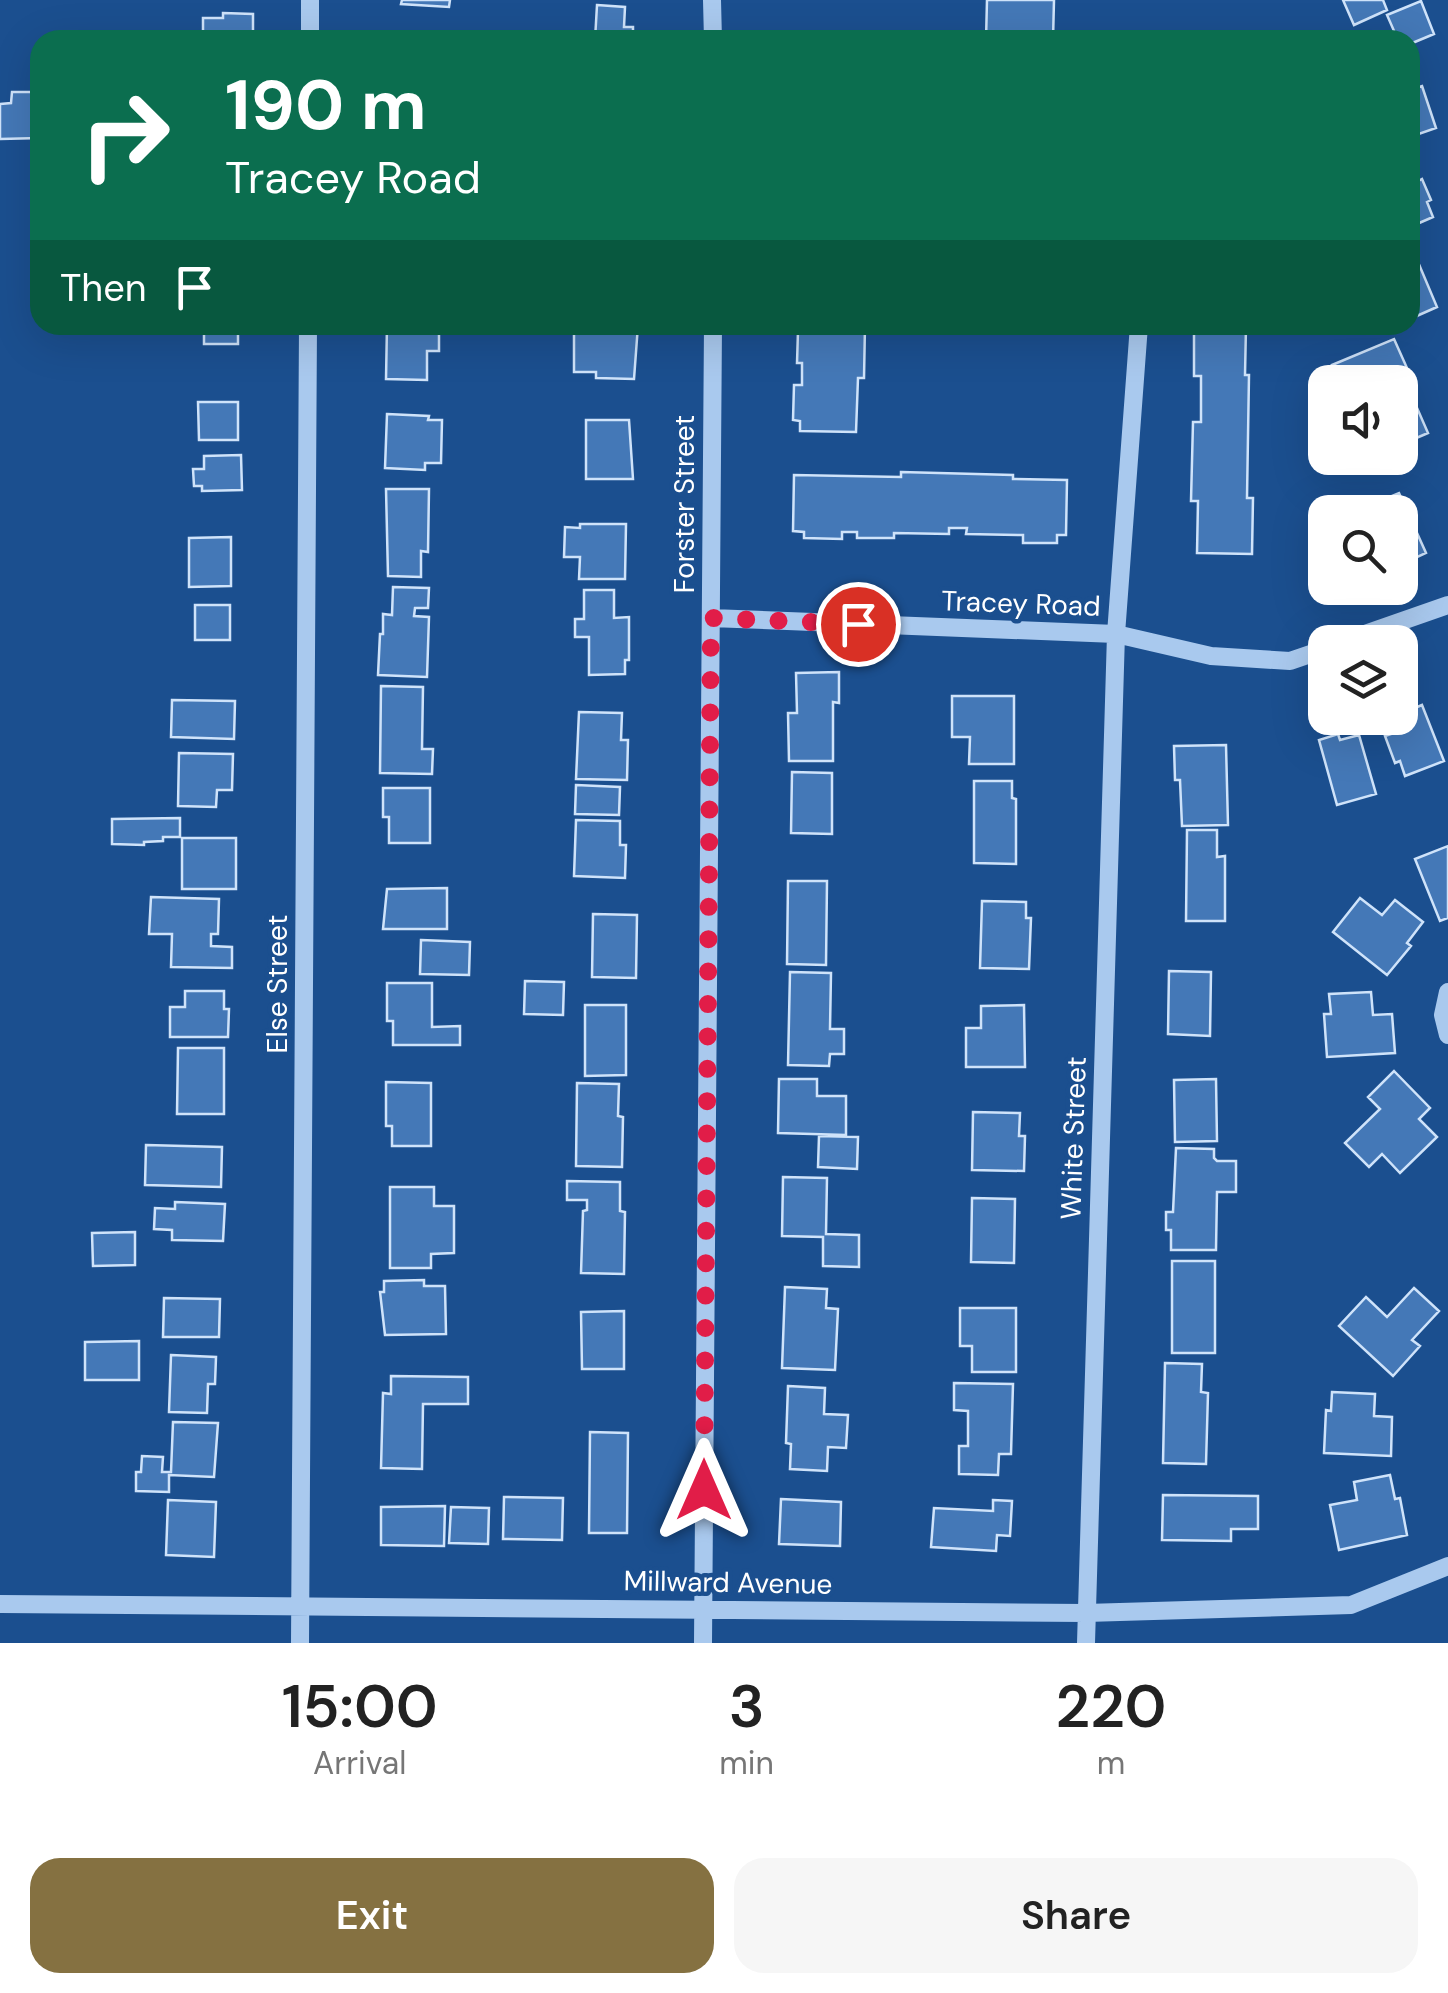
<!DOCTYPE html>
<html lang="en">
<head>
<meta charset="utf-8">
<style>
	:root { --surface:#fff; --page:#f6f6f6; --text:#222; --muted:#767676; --accent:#857141 }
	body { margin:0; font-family:"DM Sans",sans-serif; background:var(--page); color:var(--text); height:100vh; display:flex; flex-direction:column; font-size:38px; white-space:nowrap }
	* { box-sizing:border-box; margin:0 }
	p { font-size:32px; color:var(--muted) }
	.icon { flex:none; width:55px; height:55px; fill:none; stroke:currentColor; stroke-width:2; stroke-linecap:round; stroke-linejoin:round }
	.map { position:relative; height:1643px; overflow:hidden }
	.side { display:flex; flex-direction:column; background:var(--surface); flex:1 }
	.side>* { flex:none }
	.top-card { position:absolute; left:30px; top:30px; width:1390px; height:305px; border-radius:30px; box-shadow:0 10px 40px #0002; background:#0b6e4f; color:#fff; overflow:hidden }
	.tools { position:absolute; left:1308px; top:365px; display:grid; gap:20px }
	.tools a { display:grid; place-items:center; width:110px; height:110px; border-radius:20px; background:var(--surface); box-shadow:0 10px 40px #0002; font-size:50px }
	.pin { position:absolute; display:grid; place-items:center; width:85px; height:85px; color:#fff; margin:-42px; border:5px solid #fff; border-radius:50%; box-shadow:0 2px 10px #0007 }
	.me { position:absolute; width:110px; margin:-55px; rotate:0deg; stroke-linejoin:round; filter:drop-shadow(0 0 8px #0008) }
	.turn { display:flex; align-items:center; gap:35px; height:210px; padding:0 30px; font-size:45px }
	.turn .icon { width:130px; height:130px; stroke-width:2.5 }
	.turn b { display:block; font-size:70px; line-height:85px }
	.then { display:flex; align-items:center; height:95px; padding:0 30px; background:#0003; gap:20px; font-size:38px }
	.eta { display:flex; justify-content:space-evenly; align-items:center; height:170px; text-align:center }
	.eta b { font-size:60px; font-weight:600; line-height:70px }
	.action { display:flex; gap:20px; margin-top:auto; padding:20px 30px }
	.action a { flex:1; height:115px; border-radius:30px; background:var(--accent); color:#fff; font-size:40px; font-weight:600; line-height:115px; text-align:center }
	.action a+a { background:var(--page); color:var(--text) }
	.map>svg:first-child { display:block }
</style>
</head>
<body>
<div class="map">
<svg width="1448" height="1643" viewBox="0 0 1448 1643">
	<rect width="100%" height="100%" fill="#1b4f8f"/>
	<path fill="#4478b7" stroke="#cfe3fa" stroke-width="2.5" d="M402 0H450L449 7 401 4Z
		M987 0H1054L1053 40H986Z
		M1343 0H1383L1387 10 1354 25Z
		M1421 1 1434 34 1410 44V40H1398L1387 15Z
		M597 5 625 7 624 27H633V40H595Z
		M223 13 253 14V40H203V18H223Z
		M1422 86 1436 128 1410 137V90Z
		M12 92H40V138L0 139V104L11 103Z
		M1422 179 1431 200 1427 202 1433 217 1410 227V181L1411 185Z
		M1410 243 1437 307 1410 319Z
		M204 325H238V344H204Z
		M387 325H439V351H427V380L386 379Z
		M597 325H638L634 379 596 378V372H574V333H597Z
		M804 325H865L864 378H858L856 432 800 431V421L793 420 794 385H802V363H797L798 331H803Z
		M1194 325H1251L1246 326 1245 375H1249L1247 498H1253L1252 554 1197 553 1198 501H1191L1193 422H1201V376H1194Z
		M1394 339 1411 377 1399 382H1340L1332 365Z
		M1407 385 1428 433 1400 445V388Z
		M198 402H238V440H199Z
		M387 414 429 416 428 420H442L441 463H425V470L385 468Z
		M586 420H629L633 479H586Z
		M241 455 242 490 202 491V486H194L193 469H204V456Z
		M901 472 1013 475V479L1067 480 1066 535H1057V543H1023V535L966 534 967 528H949V534L894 533V538H857V532H842V539L804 538V532L793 531 794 475 901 477Z
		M386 489H429L428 552 421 551V577L388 576Z
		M1399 493 1426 553 1400 565V512H1373L1370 505Z
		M580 524H626L625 579H579L580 557H564L565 527 580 528Z
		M231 537V586L189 587V538Z
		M393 587 429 588 428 608H415L414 616 429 617 427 677 378 675 380 634H383V614L392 615Z
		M584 590H614V618L629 617V660H625V674L589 675V637H575V619H584Z
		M195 605H230V640H195Z
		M839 672V703L833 702V761H789L788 713H797L796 673Z
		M381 686 423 687 422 749H433L432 774 380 773Z
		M952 696H1014V764H969L970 737H952Z
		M172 700 235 701 234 739 171 737Z
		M1422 705 1444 761 1405 776 1400 761 1395 763 1385 736 1391 734 1385 719 1400 718V714Z
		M579 712 622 713 621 740H628L627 780 576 779Z
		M1338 734 1340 740 1359 735 1376 794 1337 805 1319 740Z
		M1226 745 1228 825 1182 826 1180 780H1175L1174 746Z
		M179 753 233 754 232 790H217L216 807 178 806Z
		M792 772 832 773V834L791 833Z
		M974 781H1012V798L1016 799V864L974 863Z
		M576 785 620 787 619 815 575 814Z
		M383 788H430V843H389V817H383Z
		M180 818V837H163V841L144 842V845L112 844V819Z
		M576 820 620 821V845H626L625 878 574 876Z
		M1187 830H1217V857L1225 856V921H1186Z
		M182 838H236V889H182Z
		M1448 846V918L1440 921 1415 859Z
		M788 881H827L826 965 787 964Z
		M447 888V929H383L387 889Z
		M151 897 219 899 218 934H211V946L232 947V968L171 967 172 934H149Z
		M1360 898 1382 915 1395 900 1423 922 1407 943 1411 946 1387 975 1333 932Z
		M982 901 1026 902V918H1031L1029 969 980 968Z
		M593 914 637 915 636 978 592 977Z
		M421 940 470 942 469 975 420 974Z
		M1169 971 1211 972 1210 1036 1168 1034Z
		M790 972 831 973 830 1029H844V1054H830L829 1066 788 1065Z
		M525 981 564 982 563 1015 524 1014Z
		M387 983H432V1027L460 1026V1045H393V1021H387Z
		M185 991H224V1009H229L228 1037H170V1007H185Z
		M1371 992 1373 1015 1392 1014 1395 1053 1327 1057 1324 1014H1331L1329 994Z
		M585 1005H626V1075L585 1076Z
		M1024 1005 1025 1067H966V1028H981V1006Z
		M178 1048H224V1114H177Z
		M1394 1071 1430 1108 1419 1119 1437 1137 1400 1173 1382 1154 1369 1167 1345 1143 1380 1109 1368 1097Z
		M779 1079H817V1096H846V1135L778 1133Z
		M1216 1079 1217 1141 1175 1142 1174 1080Z
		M386 1082 431 1083V1146H392V1126H386Z
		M577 1083 619 1084 618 1116 623 1117 622 1167 576 1166Z
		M973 1112 1020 1113 1019 1136H1025L1024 1171 972 1170Z
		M819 1136 858 1137 857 1169 818 1167Z
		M146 1145 222 1147 221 1187 145 1185Z
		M1176 1148 1214 1149V1158L1217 1161H1236V1192H1217L1216 1250H1171V1230H1166V1212H1173Z
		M783 1177 827 1178 826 1234 859 1235V1267L823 1266V1237L782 1236Z
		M567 1181 620 1182V1211L625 1212 624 1274 581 1273 583 1211 587 1210V1200H567Z
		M390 1187H434V1206H454V1253L431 1254V1268H390Z
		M972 1198 1015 1199 1014 1263 971 1262Z
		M175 1202 225 1204 223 1241 172 1240V1230L154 1229 155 1208 175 1209Z
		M135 1232V1265L93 1266 92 1233Z
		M1172 1261H1215V1353H1172Z
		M424 1280V1286H445L446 1334 385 1335 380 1292H384V1281Z
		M785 1287 827 1289 826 1308 838 1309 835 1370 782 1368Z
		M1414 1288 1439 1311 1412 1340 1420 1346 1393 1376 1339 1326 1366 1297 1387 1317Z
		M164 1298 220 1299 219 1337H163Z
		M960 1308H1016V1372H972V1346H960Z
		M624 1311V1369H582L581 1312Z
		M139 1341V1380H85V1342Z
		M171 1355 216 1357 215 1384H208L207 1413 169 1412Z
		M1165 1363 1202 1364 1201 1392 1208 1393 1206 1464 1163 1463Z
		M391 1376 468 1377V1404H423L422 1469 381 1468 383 1393 391 1394Z
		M954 1383 1013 1384 1011 1454H999L998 1475 959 1474V1446H968V1411L954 1410Z
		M788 1386 825 1388 824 1414 848 1415 846 1448 828 1447 827 1471 790 1469 791 1444 786 1443Z
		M1332 1392 1375 1394 1374 1416 1392 1417 1391 1456 1324 1453 1326 1410 1331 1411Z
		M173 1422 218 1423 214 1477 169 1475V1492L136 1491V1472H141L142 1456 163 1457 162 1472H171Z
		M590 1432 628 1433 627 1533H589Z
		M1390 1475 1395 1499 1400 1498 1407 1535 1339 1550 1330 1505 1357 1500 1354 1482Z
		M1163 1495 1258 1496V1529H1231V1541L1162 1540Z
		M504 1497 563 1498 562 1540 503 1539Z
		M781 1499 841 1502 840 1546 779 1544Z
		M168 1500 216 1502 214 1557 166 1555Z
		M993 1500 1012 1501 1010 1536 997 1535 996 1551 931 1547 934 1508 993 1511Z
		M445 1506 444 1546 381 1545V1507Z
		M451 1507 489 1508 488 1544 449 1543Z"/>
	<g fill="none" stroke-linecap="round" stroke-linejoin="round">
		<path stroke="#a9c9ee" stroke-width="18" d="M712 0 713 40
			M310 40V0
			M711 618 1116 634 1211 656 1290 661 1325 649
			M1342 642 1448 605
			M1448 992 1443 1015 1448 1035
			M0 1604 1086 1613 1351 1605 1448 1566
			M300 1643 308 325
			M703 1643 713 325
			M1086 1643 1116 634 1139 325"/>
	</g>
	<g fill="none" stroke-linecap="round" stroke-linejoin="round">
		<path stroke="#e11d48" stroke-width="18" stroke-dasharray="0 32.4" d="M704 1490 711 618 858 624"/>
	</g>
	<g text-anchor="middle" stroke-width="9" stroke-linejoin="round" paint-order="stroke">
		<g font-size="28" fill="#fff" stroke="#1b4f8f">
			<text transform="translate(684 504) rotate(-90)" y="10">Forster Street</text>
			<text transform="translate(1021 603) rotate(2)" y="10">Tracey Road</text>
			<text transform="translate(277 984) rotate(-90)" y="10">Else Street</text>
			<text transform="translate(1073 1138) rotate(-88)" y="10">White Street</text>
			<text transform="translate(728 1582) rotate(1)" y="10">Millward Avenue</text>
		</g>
	</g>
</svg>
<div class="tools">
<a><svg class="icon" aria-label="sound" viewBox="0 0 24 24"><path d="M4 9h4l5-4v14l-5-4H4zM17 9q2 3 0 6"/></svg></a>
<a><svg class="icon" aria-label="search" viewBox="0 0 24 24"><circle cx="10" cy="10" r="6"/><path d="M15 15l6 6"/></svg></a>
<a><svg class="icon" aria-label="layers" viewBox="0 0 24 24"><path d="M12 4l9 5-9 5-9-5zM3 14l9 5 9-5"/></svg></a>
</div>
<div class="pin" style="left:858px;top:624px;background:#d93025"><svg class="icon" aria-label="arrive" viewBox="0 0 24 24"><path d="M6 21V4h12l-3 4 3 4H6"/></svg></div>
<svg class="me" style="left:704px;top:1490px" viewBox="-20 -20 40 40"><path d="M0-17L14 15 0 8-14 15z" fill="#e11d48" stroke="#fff" stroke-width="4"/></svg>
<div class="top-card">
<div class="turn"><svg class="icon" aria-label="right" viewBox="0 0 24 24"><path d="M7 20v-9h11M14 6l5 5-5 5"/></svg><div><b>190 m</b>Tracey Road</div></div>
<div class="then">Then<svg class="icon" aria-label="arrive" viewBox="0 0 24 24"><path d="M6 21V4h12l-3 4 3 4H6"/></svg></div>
</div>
</div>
<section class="side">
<div class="eta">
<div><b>15:00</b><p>Arrival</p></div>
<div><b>3</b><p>min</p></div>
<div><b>220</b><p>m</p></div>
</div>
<div class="action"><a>Exit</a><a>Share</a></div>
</section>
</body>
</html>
